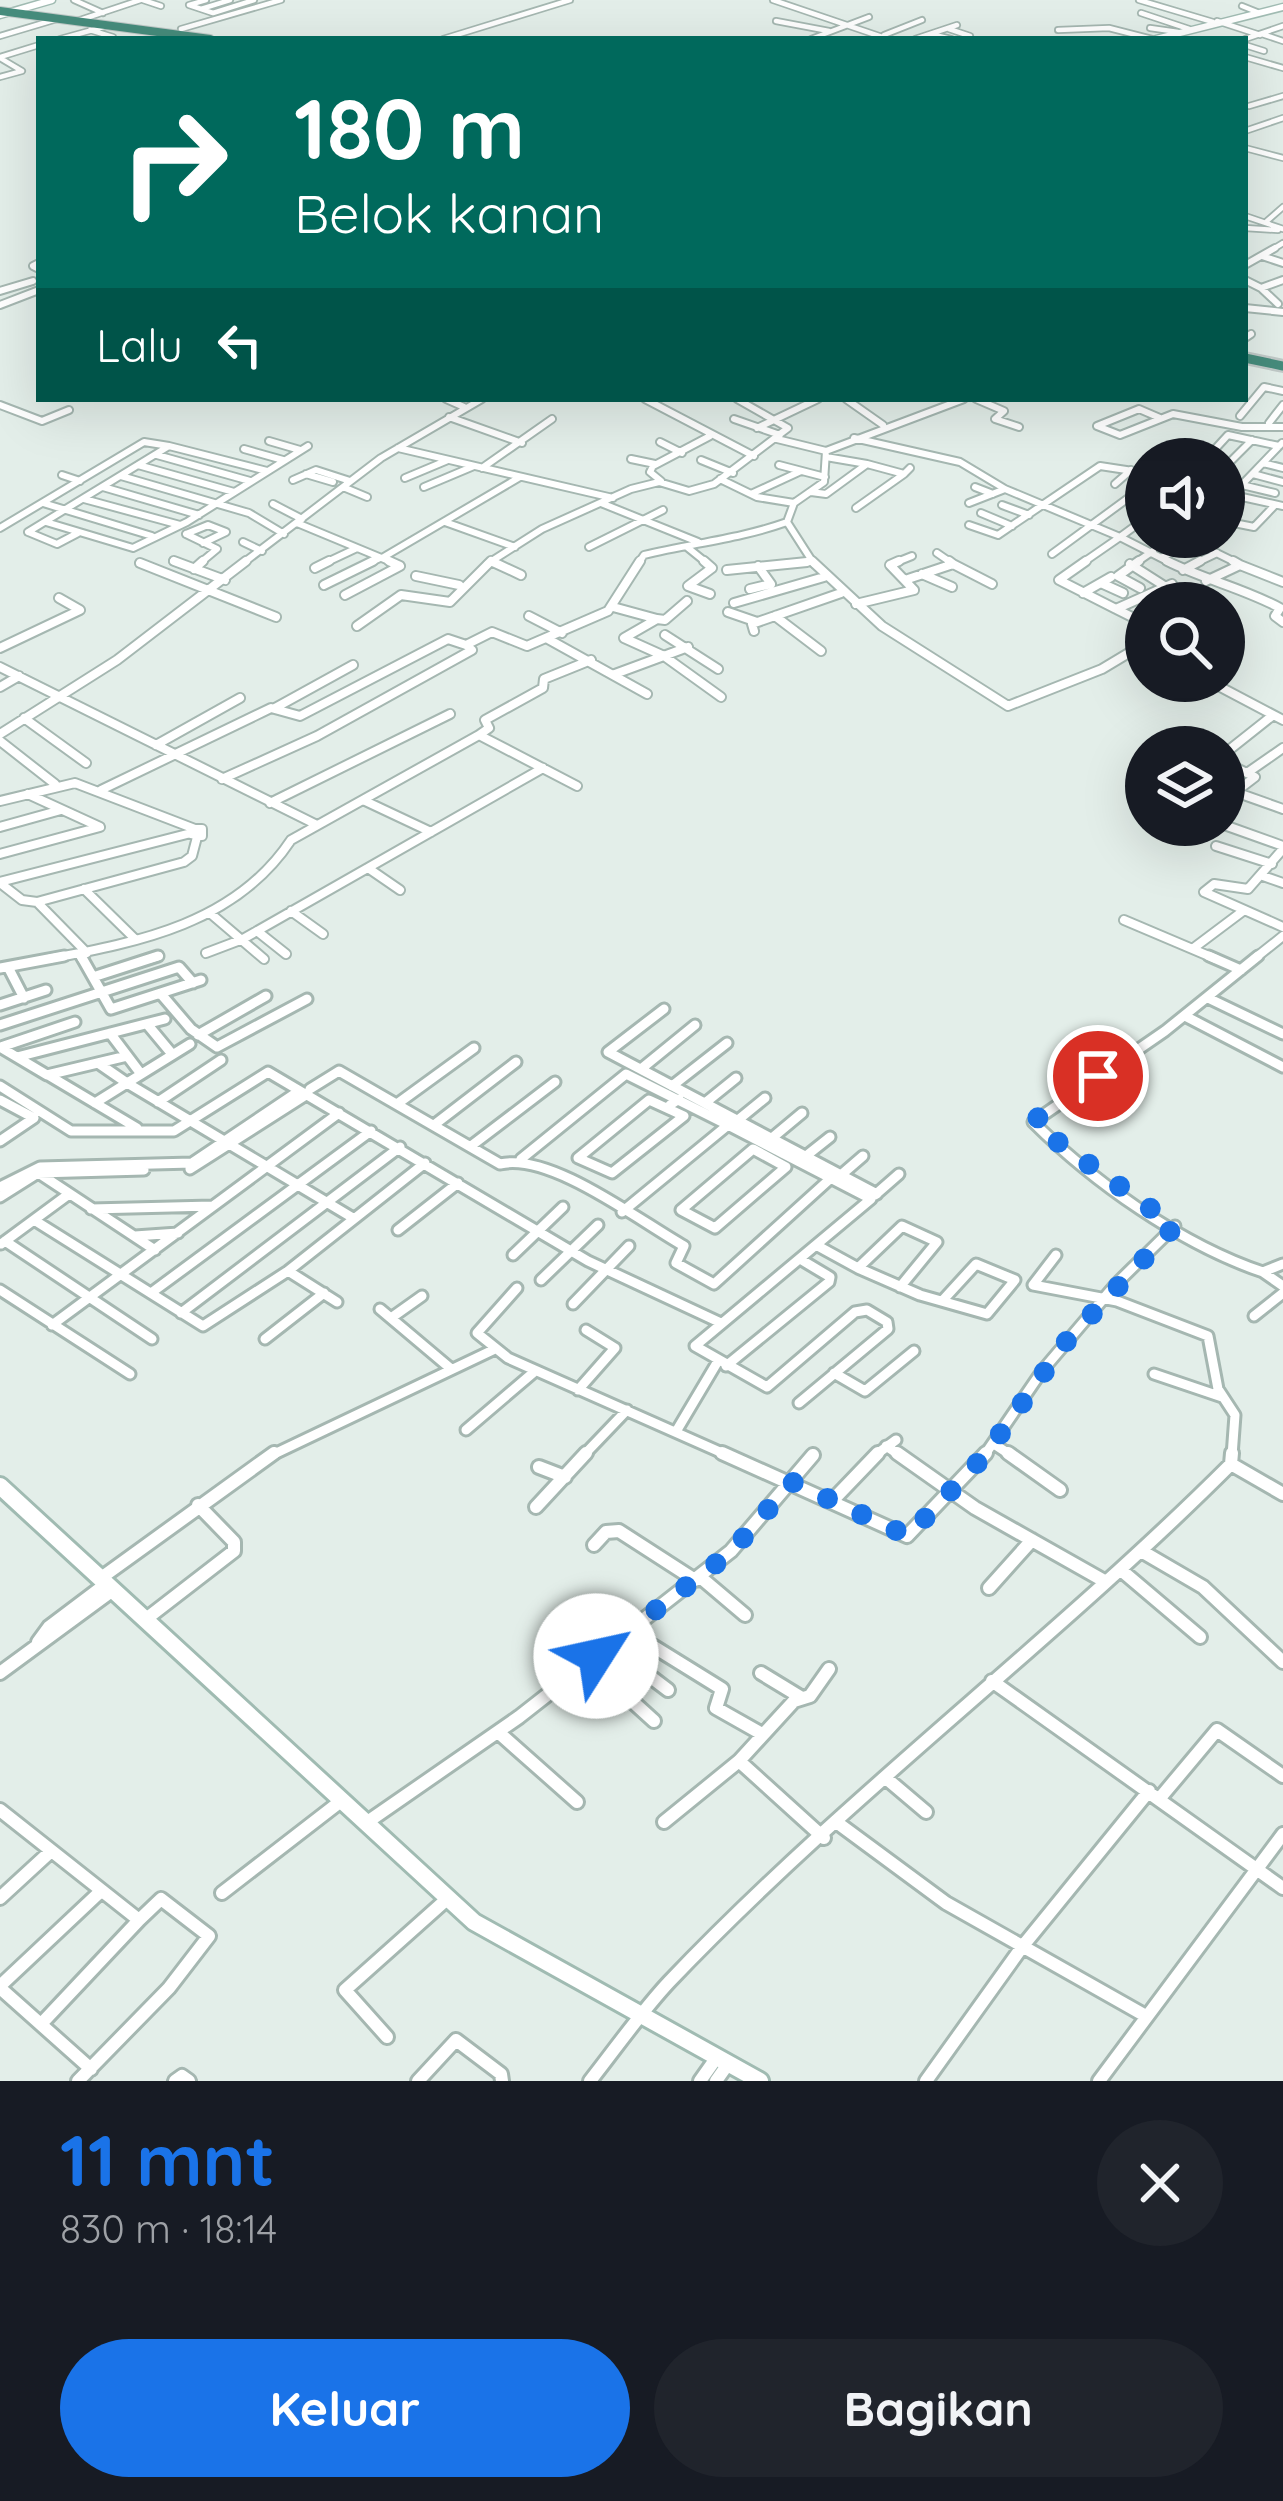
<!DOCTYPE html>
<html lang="id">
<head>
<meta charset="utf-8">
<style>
	:root { --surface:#171b24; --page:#20242c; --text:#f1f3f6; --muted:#9ea1a6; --accent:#1a73e8 }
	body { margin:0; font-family:Quicksand,sans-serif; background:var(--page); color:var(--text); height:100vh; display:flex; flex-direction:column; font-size:45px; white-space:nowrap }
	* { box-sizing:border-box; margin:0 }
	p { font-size:39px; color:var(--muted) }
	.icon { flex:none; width:66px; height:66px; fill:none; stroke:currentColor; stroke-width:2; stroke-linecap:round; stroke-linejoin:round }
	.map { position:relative; height:2081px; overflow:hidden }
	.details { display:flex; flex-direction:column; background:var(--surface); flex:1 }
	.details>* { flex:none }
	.banner { position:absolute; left:36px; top:36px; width:1212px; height:366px; border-radius:0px; box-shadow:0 12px 48px #0002; background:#00695c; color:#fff; overflow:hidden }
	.controls { position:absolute; left:1125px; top:438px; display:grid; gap:24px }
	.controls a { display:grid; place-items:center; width:120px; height:120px; border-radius:50%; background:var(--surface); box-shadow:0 12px 48px #0002; font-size:60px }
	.pin { position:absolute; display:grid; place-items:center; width:102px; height:102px; color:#fff; margin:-51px; border:6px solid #fff; border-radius:50%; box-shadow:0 3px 12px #0007 }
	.me { position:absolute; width:132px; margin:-66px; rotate:55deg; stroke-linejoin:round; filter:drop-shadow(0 0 9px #0008) }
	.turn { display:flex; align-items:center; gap:42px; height:252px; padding:0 60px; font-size:54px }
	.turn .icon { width:156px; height:156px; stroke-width:2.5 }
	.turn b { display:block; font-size:84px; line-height:102px }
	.then { display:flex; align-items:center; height:114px; padding:0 60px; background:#0003; gap:24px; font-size:45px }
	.round { display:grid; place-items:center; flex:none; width:126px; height:126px; border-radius:63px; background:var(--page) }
	.overview { display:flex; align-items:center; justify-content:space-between; height:204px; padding:0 60px }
	h1 { font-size:72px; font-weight:800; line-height:90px; color:var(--accent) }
	.cta { display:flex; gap:24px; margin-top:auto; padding:24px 60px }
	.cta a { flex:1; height:138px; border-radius:72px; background:var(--accent); color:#fff; font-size:48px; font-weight:800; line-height:138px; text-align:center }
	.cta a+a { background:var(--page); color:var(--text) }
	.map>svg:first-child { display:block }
</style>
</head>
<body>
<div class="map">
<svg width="1283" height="2081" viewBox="0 0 1283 2081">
	<rect width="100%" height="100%" fill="#e3eee9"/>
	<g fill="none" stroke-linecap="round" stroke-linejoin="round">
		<defs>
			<path id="minor-far4" d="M74 0 103 13
				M143 0 161 6
				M206 0 189 5 213 13 254 0
				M773 0 888 39
				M1139 0 1213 22
				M1242 6 1257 12
				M201 9 230 0
				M1141 13 1189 29
				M77 21 140 0
				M776 21 829 31
				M1217 21 1260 35
				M1150 28 1178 32
				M181 29 281 0
				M949 29 970 36
				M90 30 113 37
				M1058 30 1109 28 1152 39
				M931 34 951 39
				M1262 34 1283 41
				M884 35 922 20
				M0 36 57 19
				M60 39 107 26
				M443 39 570 0
				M811 39 869 17
				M915 39 957 25
				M1245 39 1283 26
				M1245 45 1264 51
				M0 57 39 45
				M1245 57 1283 68
				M0 58 22 71 0 77
				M1249 106 1283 96
				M1245 131 1283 118
				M1245 148 1283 158
				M1245 216 1283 229
				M1267 221 1283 207
				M1245 228 1278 230
				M1270 251 1283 243"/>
			<path id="minor-far3" d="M1262 256 1283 263
				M39 263 33 266 39 269
				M1245 265 1275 248
				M1245 280 1261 288 1283 280
				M1261 288 1278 304
				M0 291 33 281
				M0 305 39 290
				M1245 308 1283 312
				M1245 338 1251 334
				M446 399 464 407
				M645 399 754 456
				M846 399 883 425
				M976 399 1004 411 995 419 1019 427
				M0 405 42 421 69 410
				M1240 416 1264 387 1283 391
				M449 417 522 443
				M1160 418 1139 409 1097 426 1120 435 1173 414 1242 427H1283
				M734 419 780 435
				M1269 423 1283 405
				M757 428 818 399
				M854 438 960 462 1005 489 1120 537
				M777 439 826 451
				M269 441 300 450
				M660 442 682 453
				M169 446 267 471
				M398 448 613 498
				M244 449 283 460
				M157 455 250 481
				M631 459 655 464
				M1206 459 1228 435 1279 446
				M701 460 733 473
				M1263 463 1283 468
				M867 464 904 474 910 468
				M138 465 234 492
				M779 465 825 477
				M1226 466 1252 440
				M482 468 552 419
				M306 474 333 482
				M1253 474 1283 482
				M62 475 80 481
				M121 476 249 513 284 534
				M405 478 448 460
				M720 479 757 497 794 503
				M293 480 316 470 350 481
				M661 481 650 472 653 466 710 436
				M1115 484 1131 470
				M1242 485 1275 493
				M103 487 199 515
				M343 487 367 497
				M424 487 474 466
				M975 487 993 494
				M811 492 826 494 867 464 826 457
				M1224 493 1283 506
				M751 494 801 471
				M1232 495 1282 443
				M84 499 180 525
				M43 503 152 536
				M601 503 698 542
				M969 503 1005 489
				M273 504 302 519
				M1002 505 1029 515
				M856 508 904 474
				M981 513 1012 526
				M1146 518 1120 537 1173 564
				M1224 521 1254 527 1275 505
				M46 522 133 548 187 522 308 446
				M445 522 515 547
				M297 523 396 564
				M969 525 998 535 1100 466 1146 473
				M0 528 144 442 169 446 28 532
				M28 532 57 544 78 533
				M186 534 208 525 226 532 203 543
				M186 534 217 549 199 564
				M1162 537 1184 546
				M1201 537 1194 542 1239 564
				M243 542 262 551
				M589 547 663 510
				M687 547 708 564
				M937 553 953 564
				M1052 554 1146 485
				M1164 556 1194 542
				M382 558 520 477
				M173 561 182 564
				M493 562 498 564
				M242 564 381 458 482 399
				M323 564 357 548
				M367 564 380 558
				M487 564 542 529 631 489 659 482 689 491 714 484 788 428 737 399
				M638 564 644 555C693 543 739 539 787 522
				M784 564 807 562
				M814 564 787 522 794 503 824 482 826 451 964 399
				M892 564 912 556
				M1081 564 1120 537
				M1134 564 1153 551
				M1194 564 1217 553"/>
			<path id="minor-far2" d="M174 561 225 580
				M704 561 712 568 688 586 710 594
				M812 561 882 626 1008 706 1102 669 1132 651 1146 654
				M949 561 953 564
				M1086 561 1059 580 1116 609 1172 584
				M1139 561 1118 576 1140 588
				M1167 561C1205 580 1243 588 1280 608L1275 616 1283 622
				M493 562 521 575
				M140 563 276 617
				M1130 564 1166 587
				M1240 565 1283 582
				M315 568 329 561
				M194 569 203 561
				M727 570 807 562
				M1183 570 1200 561
				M922 574 952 587
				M416 576 459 585
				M905 580 953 564 992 584
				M1206 581 1240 565 1233 561
				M1101 583 1123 593
				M324 585 373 561
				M750 589 771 584 758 566
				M1083 593 1111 577
				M345 595 400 566 389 561
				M734 603 824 577
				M856 604 914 590 890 565 899 561
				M613 607 657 619 624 638 664 656 721 697
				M1116 609 1146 624
				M728 612 757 622
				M529 616 562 633
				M775 616 821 651
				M657 619 665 620 687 601
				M357 626 401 595 450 602 491 561
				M754 631 752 624 841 593
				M665 635 718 669
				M548 639 647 694
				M0 648 80 610 59 598
				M0 667 317 825
				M615 674 688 647
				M1209 681 1283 720
				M0 687 19 676
				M275 708 353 665
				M24 718 86 763
				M0 734 117 660 246 561
				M479 735 489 728 485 720 543 688 544 679 591 660
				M0 741 55 784
				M156 745 240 698
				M1224 754 1272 716
				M1224 762 1255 777 1234 793
				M1247 773 1283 748
				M222 779 317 736 472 650 466 645
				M1224 788 1283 809
				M101 790 271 708 300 716 448 639 466 645 492 632 527 646 608 611 640 561
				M363 800 431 832
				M0 801 75 783 195 829
				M270 803 450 714
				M1227 826 1283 846
				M0 827 61 810
				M195 829H202V836L191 834Z
				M1216 846 1272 864
				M1283 849 1248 889 1214 884 1204 892 1283 927
				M0 854 100 827 28 794
				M368 868 400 890
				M1263 876 1283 883
				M0 882 191 833
				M0 883 22 900 37 902 87 953
				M84 889 135 939
				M37 902 184 862 192 856 197 837
				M291 911 323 934
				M210 913 264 959
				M1124 920 1216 959
				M257 931 286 954
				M1195 947 1243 911
				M206 953 243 939 543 768
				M80 955 82 959
				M48 959C140 942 236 923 291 840L479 735 577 786
				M149 959 159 956
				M1254 959 1283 936"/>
			<path id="minor-far1" d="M81 956 111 1009 201 980
				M1209 956 1241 970
				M1258 956 1165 1031 1033 1122C1093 1182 1182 1245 1263 1272L1283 1264
				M8 967 24 998
				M0 968 64 956
				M93 977 158 956
				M161 994 191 1029 217 1047 307 999
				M1208 998 1283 1034
				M0 1005 46 990
				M664 1009 608 1052 877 1194
				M1185 1016 1283 1067
				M147 1024 172 1054
				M0 1025 179 967 193 983
				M110 1033 141 1074
				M198 1035 266 996
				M190 1044 127 1083 353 1218
				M0 1047 47 1075 127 1056
				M1 1047 75 1022
				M17 1057 165 1019
				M641 1069 695 1025
				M48 1075 137 1128
				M0 1086 71 1131H174L268 1072 588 1261 721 1323
				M672 1086 727 1043
				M310 1089 339 1071 500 1164C550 1152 638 1220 684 1246L676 1263 714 1284 831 1178
				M0 1100 34 1118 0 1141
				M649 1100 684 1116 612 1173 578 1158Z
				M158 1102 221 1060
				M95 1103 127 1083 98 1063
				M705 1103 736 1078
				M397 1104 474 1048
				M670 1105 679 1099
				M738 1120 765 1098
				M434 1125 516 1062
				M772 1138 802 1113
				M471 1146 555 1082
				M753 1149 786 1167 715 1228 681 1210Z
				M806 1156 830 1137
				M521 1159 626 1074 728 1125
				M190 1169 306 1095
				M37 1172 155 1250
				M841 1175 863 1156
				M0 1187 40 1167 192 1163 299 1091
				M875 1195 899 1174
				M0 1197 38 1173 144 1170
				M91 1209 212 1206
				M622 1212 728 1125 871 1199 695 1346 767 1387 855 1312 867 1310 887 1322 888 1329 799 1403
				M34 1220 203 1326 288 1271 425 1163
				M398 1230 458 1183
				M135 1236 178 1233
				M5 1241 152 1339
				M1 1244 69 1194
				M816 1245 858 1268 902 1226 937 1242 900 1287
				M513 1255 563 1207
				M1056 1255 1033 1285 1117 1301 1208 1336 1218 1389 1235 1415 1232 1456
				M858 1268 920 1295 987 1314 1015 1280 976 1264 943 1300
				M288 1271 337 1302
				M1263 1272 1283 1286
				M541 1280 598 1225
				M517 1288 477 1333 508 1358 729 1456
				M0 1290 130 1374
				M151 1293 371 1131
				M573 1304 629 1246
				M380 1309 450 1368
				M181 1313 400 1147
				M1254 1316 1283 1293
				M391 1318 422 1296
				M52 1325 339 1113
				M265 1339 324 1293
				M726 1366 829 1282 830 1277 800 1259
				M834 1373 865 1391 914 1351
				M1154 1374 1222 1397
				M578 1390 615 1348 586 1330
				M466 1430 534 1372
				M677 1430 718 1361
				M994 1444 1012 1456
				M886 1446 901 1456
				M270 1456 495 1349
				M583 1456 627 1410
				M874 1456 896 1440
				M984 1456 1042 1371 1116 1284 1175 1226"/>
			<path id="minor" d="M722 1453 907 1536 986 1453
				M897 1453 975 1508 1106 1582
				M1008 1453 1060 1490
				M1231 1464 1283 1494
				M539 1467 565 1477
				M832 1501 878 1453
				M536 1507 586 1453
				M594 1545 606 1532 619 1531 695 1580
				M1143 1552 1203 1587 1283 1662
				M1121 1570 1200 1637
				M699 1576 745 1615
				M101 1578 274 1453
				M989 1588 1032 1540
				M146 1619 234 1551V1542L198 1505
				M630 1632 722 1689 716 1708 762 1734
				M38 1642 49 1627 106 1584
				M610 1646 668 1690
				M589 1662 654 1721
				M0 1673 113 1590
				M761 1673 802 1698
				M992 1681 1283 1888
				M498 1732 577 1802
				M739 1761 824 1838
				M887 1779 926 1812
				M1160 1798 1217 1730 1283 1776
				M0 1810 139 1920 161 1899 209 1936 169 1988 78 2081
				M664 1822 739 1761 794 1701 810 1696 829 1669
				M366 1823 519 1717 731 1551 813 1455
				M839 1824 946 1903 1144 2015
				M222 1893 341 1801
				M0 1898 50 1852
				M0 1986 101 1891
				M0 1988 91 2069
				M42 2023 139 1920
				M387 2037 345 1990 447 1899
				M175 2081 182 2076 189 2081
				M418 2081 456 2040 501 2074 502 2081
				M590 2081C616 2048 641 2012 669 1982 845 1797 1051 1644 1231 1464L1232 1453
				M700 2081 717 2057
				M716 2081 728 2064
				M926 2081 1022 1947 1149 1791
				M1099 2081 1283 1834"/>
			<path id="secondary-far1" d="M0 15 52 0
				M1156 39 1283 7"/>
			<path id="secondary" d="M0 1486 474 1922 760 2081"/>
			<path id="trunk-far1" d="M0 11 210 39"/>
			<path id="trunk" d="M1245 358 1283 366"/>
		</defs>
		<use href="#minor-far4" stroke="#a5b7b1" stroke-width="8"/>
		<use href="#minor-far3" stroke="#a5b7b1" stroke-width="10"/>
		<use href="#minor-far2" stroke="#a5b7b1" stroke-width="12"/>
		<use href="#minor-far1" stroke="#a5b7b1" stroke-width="15"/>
		<use href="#minor" stroke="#a5b7b1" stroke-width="18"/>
		<use href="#secondary-far1" stroke="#a0bbb2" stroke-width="9"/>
		<use href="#secondary" stroke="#a0bbb2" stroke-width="22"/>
		<use href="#trunk-far1" stroke="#c1cac8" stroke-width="10"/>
		<use href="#trunk" stroke="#c1cac8" stroke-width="14"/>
		<use href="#minor-far4" stroke="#fff" stroke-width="4.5"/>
		<use href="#minor-far3" stroke="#fff" stroke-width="6"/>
		<use href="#minor-far2" stroke="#fff" stroke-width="8"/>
		<use href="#minor-far1" stroke="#fff" stroke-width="9"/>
		<use href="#minor" stroke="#fff" stroke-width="12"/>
		<use href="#secondary-far1" stroke="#fff" stroke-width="6"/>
		<use href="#secondary" stroke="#fff" stroke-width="16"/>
		<use href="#trunk-far1" stroke="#468c7c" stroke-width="8"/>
		<use href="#trunk" stroke="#468c7c" stroke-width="9"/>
	</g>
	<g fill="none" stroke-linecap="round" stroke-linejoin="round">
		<path stroke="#1a73e8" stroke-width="21" stroke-dasharray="0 37.8" d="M596 1656 731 1552 792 1482 908 1536 986 1454 1065 1343 1175 1226 1034 1125 1040 1114 1098 1076"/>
	</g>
</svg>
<div class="controls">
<a><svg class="icon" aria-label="sound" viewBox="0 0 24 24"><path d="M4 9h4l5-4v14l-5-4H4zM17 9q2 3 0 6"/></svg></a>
<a><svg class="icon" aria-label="search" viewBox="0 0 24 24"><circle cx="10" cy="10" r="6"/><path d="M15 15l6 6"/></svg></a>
<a><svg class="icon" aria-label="layers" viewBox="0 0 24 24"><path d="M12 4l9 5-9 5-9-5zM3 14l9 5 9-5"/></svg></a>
</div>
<div class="pin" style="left:1098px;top:1076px;background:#d93025"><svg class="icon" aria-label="arrive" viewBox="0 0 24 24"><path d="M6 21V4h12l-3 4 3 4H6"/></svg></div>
<svg class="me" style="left:596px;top:1656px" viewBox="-20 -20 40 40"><circle r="19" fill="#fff"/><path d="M0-13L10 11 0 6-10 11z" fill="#1a73e8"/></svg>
<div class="banner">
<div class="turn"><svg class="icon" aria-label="right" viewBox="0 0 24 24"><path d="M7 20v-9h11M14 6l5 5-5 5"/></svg><div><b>180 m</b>Belok kanan</div></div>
<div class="then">Lalu<svg class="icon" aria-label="left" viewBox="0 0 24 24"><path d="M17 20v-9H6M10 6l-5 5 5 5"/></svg></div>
</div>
</div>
<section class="details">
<div class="overview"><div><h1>11 mnt</h1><p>830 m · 18:14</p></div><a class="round"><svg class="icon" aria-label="close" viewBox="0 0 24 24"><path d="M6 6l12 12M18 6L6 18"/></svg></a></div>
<div class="cta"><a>Keluar</a><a>Bagikan</a></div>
</section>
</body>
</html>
